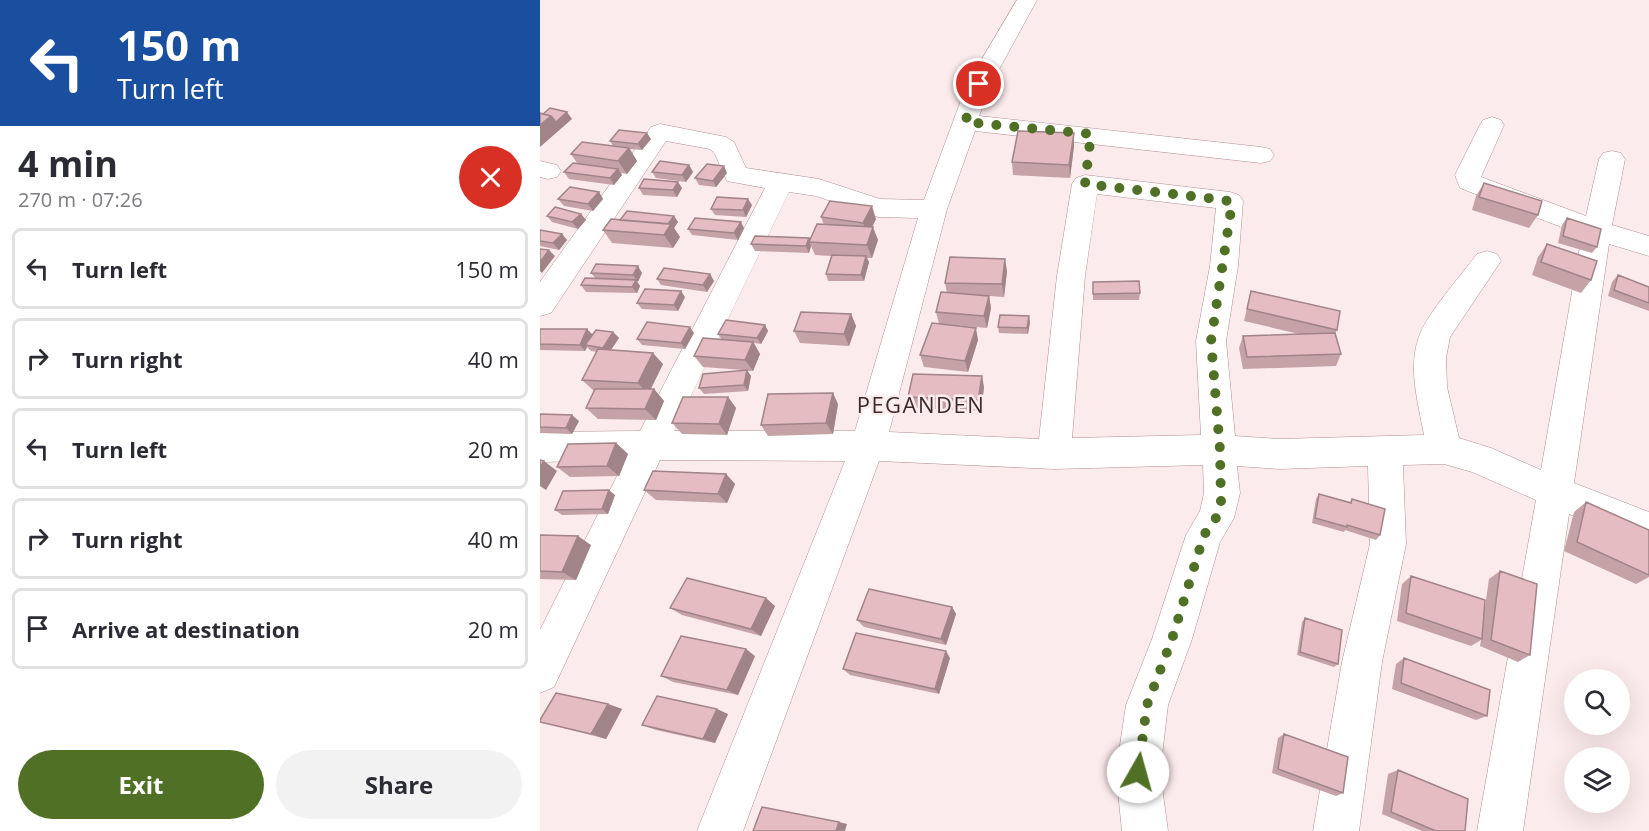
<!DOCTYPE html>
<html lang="en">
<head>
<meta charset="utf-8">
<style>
	:root { --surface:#fff; --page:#f2f2f3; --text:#2b2b33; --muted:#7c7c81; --line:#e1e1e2; --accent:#507026 }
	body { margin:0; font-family:"Open Sans",sans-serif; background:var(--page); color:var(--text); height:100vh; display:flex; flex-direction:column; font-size:22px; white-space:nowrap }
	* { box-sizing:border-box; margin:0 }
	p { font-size:20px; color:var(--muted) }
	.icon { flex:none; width:33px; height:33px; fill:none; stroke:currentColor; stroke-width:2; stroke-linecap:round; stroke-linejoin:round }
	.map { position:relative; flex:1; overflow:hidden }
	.details { display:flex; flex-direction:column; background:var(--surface); width:540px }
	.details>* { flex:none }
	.hud { background:#1a4fa0; color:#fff; overflow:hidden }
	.buttons { position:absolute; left:1024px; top:669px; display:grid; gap:12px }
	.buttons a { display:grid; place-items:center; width:66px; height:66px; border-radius:50%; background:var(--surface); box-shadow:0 6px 24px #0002; font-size:30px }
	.pin { position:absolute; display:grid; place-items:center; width:51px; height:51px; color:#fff; margin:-26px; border:3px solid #fff; border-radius:50%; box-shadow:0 2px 6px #0007 }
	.me { position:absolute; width:66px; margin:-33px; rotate:7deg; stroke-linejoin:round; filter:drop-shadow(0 0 4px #0008) }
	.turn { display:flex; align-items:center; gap:21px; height:126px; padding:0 18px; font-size:27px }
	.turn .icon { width:78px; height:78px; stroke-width:2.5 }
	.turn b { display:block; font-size:42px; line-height:51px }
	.round { display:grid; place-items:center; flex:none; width:63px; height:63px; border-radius:32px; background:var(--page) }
	.summary { display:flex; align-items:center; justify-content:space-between; height:102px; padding:0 18px }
	h1 { font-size:36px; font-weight:700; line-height:45px }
	.button { display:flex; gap:12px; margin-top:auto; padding:12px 18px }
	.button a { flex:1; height:69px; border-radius:36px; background:var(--accent); color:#fff; font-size:24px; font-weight:700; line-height:69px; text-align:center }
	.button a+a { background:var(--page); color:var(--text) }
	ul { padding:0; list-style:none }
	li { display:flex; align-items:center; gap:18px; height:81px; margin:0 12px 9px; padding:0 6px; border:3px solid var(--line); border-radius:9px }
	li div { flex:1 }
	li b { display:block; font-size:22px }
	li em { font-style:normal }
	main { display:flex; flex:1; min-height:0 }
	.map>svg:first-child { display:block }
</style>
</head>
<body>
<main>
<section class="details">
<div class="hud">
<div class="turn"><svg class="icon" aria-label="left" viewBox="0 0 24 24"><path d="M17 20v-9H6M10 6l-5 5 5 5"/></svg><div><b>150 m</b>Turn left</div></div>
</div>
<div class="summary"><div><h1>4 min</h1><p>270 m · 07:26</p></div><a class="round" style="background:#d93025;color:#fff"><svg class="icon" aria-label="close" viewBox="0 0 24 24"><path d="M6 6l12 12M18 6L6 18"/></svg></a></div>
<ul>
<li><svg class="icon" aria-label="left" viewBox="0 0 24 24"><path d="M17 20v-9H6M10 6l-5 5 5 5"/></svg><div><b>Turn left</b></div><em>150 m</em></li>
<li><svg class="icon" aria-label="right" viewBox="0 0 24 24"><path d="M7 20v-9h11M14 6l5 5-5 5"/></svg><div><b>Turn right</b></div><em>40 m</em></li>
<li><svg class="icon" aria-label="left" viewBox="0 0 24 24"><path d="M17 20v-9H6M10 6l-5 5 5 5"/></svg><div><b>Turn left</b></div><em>20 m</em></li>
<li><svg class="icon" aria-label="right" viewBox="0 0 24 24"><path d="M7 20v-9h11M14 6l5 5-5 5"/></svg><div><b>Turn right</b></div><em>40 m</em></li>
<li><svg class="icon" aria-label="arrive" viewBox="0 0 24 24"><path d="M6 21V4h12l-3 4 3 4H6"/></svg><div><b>Arrive at destination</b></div><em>20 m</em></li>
</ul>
<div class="button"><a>Exit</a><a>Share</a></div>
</section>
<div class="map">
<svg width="1109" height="831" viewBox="0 0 1109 831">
	<rect width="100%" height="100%" fill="#fcebed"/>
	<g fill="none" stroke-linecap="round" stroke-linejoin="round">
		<defs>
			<path id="minor" d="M477 0H497L451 84 439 116 721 147 730 149 734 155 730 161 721 163 435 131 407 209 349 432 499 439 517 276 532 184 536 178 545 175 690 192 699 195 703 201 698 266 686 341 695 436 739 439 884 435C878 402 867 366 880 334 888 313 922 274 937 254L947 251 957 254 961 261 910 337 906 358 907 387 919 438 951 448 1001 470 1042 235 920 188 915 175 940 125 943 120 952 117 961 120 964 125 941 177 1046 216 1059 159 1063 153 1072 151 1081 153 1085 159 1072 225 1109 236V256L1069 244 1034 483 1109 512V546L1029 514 983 831H937L996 500 932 472 904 464 863 465 866 544 842 662 819 831H773L802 662 830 544 828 466 739 469 697 466 700 493 694 518 680 542 652 639 628 705 620 772 628 831H582L576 772 586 705 612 639 646 535 660 511 664 493 663 465 514 469 339 461 203 831H157L305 461 120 460 14 687 0 693V630L85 460 0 462V432L100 431 225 188 187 181 174 152 170 149 126 141 11 313 0 316V282L111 127 120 124 186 137 194 142 206 168 279 179 340 199 384 200 427 84ZM249 192 276 196 338 217 378 218 315 431H134ZM557 194 676 208 670 266 656 341 661 435 532 438 545 276Z
				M0 161 17 165 21 171 17 177 8 179 0 177Z"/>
		</defs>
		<use href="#minor" stroke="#b28d92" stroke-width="1"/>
		<use href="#minor" fill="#fff" fill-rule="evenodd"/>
	</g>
	<path fill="#c4a2a6" d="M534 133V146L530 178 473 175 472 162Z
		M111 139 102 150 90 149 97 161 87 174 81 173 82 175 74 185 29 179 24 172 37 163 31 154 73 146 70 141Z
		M149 165 153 172 146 182 116 178 112 172Z
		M187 173 176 187 159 185 155 178Z
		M944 183 998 215 989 228 932 210 936 196Z
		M99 188H142L137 197 103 195Z
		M59 192 63 199 53 211 24 206 18 199Z
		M212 205 206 217 175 215 171 209Z
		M41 214 46 220 38 229 12 222 7 216Z
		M134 216 138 222 134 228 140 237 133 248 72 243 63 230 80 220Z
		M281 217 336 219 332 227 338 240 332 258H327L329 262 324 281H288L286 274 291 256 275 255 271 246 269 253 215 251 211 244 270 240 284 225Z
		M1027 218 1057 247 1052 253 1018 243 1022 225Z
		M204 228 198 240 152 235 148 229Z
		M0 230 22 234 27 240 19 250 0 246Z
		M1007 244 1051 280 1041 293 992 275 998 257Z
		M467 271 464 297 449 296 451 308 447 328 403 324 438 340 428 372 384 367 380 355 399 324 396 312 407 293 405 283Z
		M51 273H102L97 282 100 286 97 293 46 292 41 285 56 279Z
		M170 274 174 281 167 292 121 285 117 279Z
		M1078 275 1109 287V311L1068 296 1072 282Z
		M553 282 600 293 599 300H553Z
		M711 291 797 330 795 334 801 354 796 366 703 369 699 348 703 336 759 334 704 321Z
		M145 297 138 311 102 309 97 303Z
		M311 314 316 326 309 346 260 343 254 331Z
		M490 322 488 334 459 333 458 327Z
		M225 325 228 331 221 344 214 343 220 354 213 371H207L211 376 208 391 164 394 159 388 203 370 163 367 154 356 182 340 178 334Z
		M0 329 53 335 73 332 79 338 71 350 123 364 111 389H114L124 401 116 420 58 419 46 408 54 391 42 380 57 352 51 351 47 347 45 351 0 350Z
		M154 333 145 349 102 345 97 339Z
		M444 387 441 411 372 408 368 397Z
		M188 397 196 408 187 435 142 434 132 423Z
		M298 404 293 434 228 436 221 425Z
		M0 414 39 421 32 434 0 433Z
		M76 443 88 454 79 476 30 477 17 467Z
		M186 474 195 484 187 503 116 500 104 490Z
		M779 494 810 502 812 499 840 535 836 540 805 530 804 532 772 523 776 499Z
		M75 495 68 514 22 515 15 510Z
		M1046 502 1109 530V577L1096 584 1024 551 1034 512Z
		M0 535 51 545 36 580 0 579Z
		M960 571 990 655 978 662 940 646 941 640 931 646 857 621 862 584 871 576 943 621 949 579Z
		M235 606 221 636 142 615 130 608Z
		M412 607 416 614 406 645 324 627 317 620Z
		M765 618 798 664 794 667 757 655 762 622Z
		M215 656 198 695 133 682 121 676Z
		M410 658 399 694 310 675 303 669Z
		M864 658 947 716 936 720 852 689 856 664Z
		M68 704 82 709 66 739 0 722Z
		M188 714 175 743 116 730 102 725Z
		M744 734 803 793 796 796 732 773 738 738Z
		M858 770 925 831H882L842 814 848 774Z"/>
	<path fill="#a08487" d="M27 112 32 119 0 147V125L11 116Z
		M107 133 111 139 102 150 98 144Z
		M534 133V146L530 178 529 165Z
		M89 148 97 161 87 174 78 161Z
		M149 165 153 172 146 182 142 175Z
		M184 166 187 173 176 187 173 181Z
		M78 169 82 175 74 185 70 178Z
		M138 182 142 188 137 197 133 190Z
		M59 192 63 199 53 211 48 204Z
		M208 199 212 205 206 217 203 210Z
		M332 206 336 219 328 236 323 223Z
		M41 214 46 220 38 229 32 222Z
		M134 216 138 222 134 228 140 237 133 248 124 235 128 225Z
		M201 222 204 228 198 240 194 233Z
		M333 227 338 240 332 258 327 245Z
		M22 234 27 240 19 250 13 243Z
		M269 238 271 242H269L271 246 269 253 266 246Z
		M9 250 15 256 2 273 0 271V262Z
		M326 256 329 262 324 281 321 275Z
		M465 259 467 271 464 297 462 284Z
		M98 266 102 273 98 282 93 275Z
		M170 274 174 281 167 292 163 285Z
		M96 280 100 286 97 293 92 287Z
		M141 291 145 297 138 311 134 305Z
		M449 296 451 308 447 328 444 316Z
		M311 314 316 326 309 346 304 334Z
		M489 316 490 322 488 334 487 328Z
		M225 325 228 331 221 344 217 338Z
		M150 327 154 333 145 349 141 343Z
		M436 328 438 340 428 372 425 361Z
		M47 329 53 335 45 345 47 347 45 351 40 345Z
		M73 332 79 338 68 354 63 348Z
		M213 342 220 354 213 371 205 360Z
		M113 353 123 364 108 394 98 383Z
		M207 370 211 376 208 391 204 385Z
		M442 376 444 387 441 411 438 400Z
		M114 389 124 401 116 420 105 409Z
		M293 393 298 404 293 434 286 423Z
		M188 397 196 408 187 435 179 424Z
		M32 415 39 421 32 434 26 428Z
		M76 443 88 454 79 476 67 466Z
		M4 461 17 471 6 490 0 486V467Z
		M186 474 195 484 187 503 178 494Z
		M69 490 75 495 68 514 62 509Z
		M38 536 51 545 36 580 22 572Z
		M226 598 235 606 221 636 211 629Z
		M412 607 416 614 406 645 401 639Z
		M206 649 215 656 198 695 187 690Z
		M406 651 410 658 399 694 395 689Z
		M68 704 82 709 66 739 51 734Z
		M177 709 188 714 175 743 163 739Z
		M299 822 307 824 305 831H296Z"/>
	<path fill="#e4bcc1" stroke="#a08487" stroke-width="1.5" d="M10 108 27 112 16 122 11 116 3 114Z
		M0 113 11 116 0 125Z
		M79 130 107 133 98 144 70 141Z
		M478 131 534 133 529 165 472 162Z
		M42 142 89 148 78 161 31 154Z
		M120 161 149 165 142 175 112 172Z
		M33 163 78 169 70 178 24 172Z
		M167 164 184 166 173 181 155 178Z
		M104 179 138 182 133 190 99 188Z
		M944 183 1002 201 998 215 939 197Z
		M30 187 59 192 48 204 18 199Z
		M177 197 208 199 203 210 171 209Z
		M290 201 332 206 323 223 281 217Z
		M15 207 41 214 32 222 7 216Z
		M87 211 134 216 128 224 80 220Z
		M155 218 201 222 194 233 148 229Z
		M1027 218 1061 229 1057 247 1023 236Z
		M71 219 131 224 124 235 63 230Z
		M277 224 333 227 327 245 269 242Z
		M0 230 22 234 13 243 0 241Z
		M215 236 269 238 266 246 211 244Z
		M1007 244 1057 261 1051 280 1001 262Z
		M0 249 9 250 0 262Z
		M292 255 326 256 321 275 286 274Z
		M410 257 465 259 462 284 405 283Z
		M56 264 98 266 93 275 51 273Z
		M124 268 170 274 163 285 117 279Z
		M1078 275 1109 287V303L1074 290Z
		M45 278 96 280 92 287 41 285Z
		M599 281 600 293 553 294V282Z
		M105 289 141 291 134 305 97 303Z
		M711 291 800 311 797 330 707 309Z
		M401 292 449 296 444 316 396 312Z
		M261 312 311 314 304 334 254 331Z
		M460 315 489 316 487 328 458 327Z
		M186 320 225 325 217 338 178 334Z
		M107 322 150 327 141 343 97 339Z
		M392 323 436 328 425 361 380 355Z
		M0 329H47L40 345 0 344Z
		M56 330 73 332 63 348 45 345Z
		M795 333 801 354 707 357 703 336Z
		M163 338 213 342 205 360 154 356Z
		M58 349 113 353 98 383 42 380Z
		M207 370 204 385 159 388 163 374Z
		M373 374 442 376 438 400 368 397Z
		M55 389H114L105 409 46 408Z
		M293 393 286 423 221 425 228 394Z
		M143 397H188L179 424 132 423Z
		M0 414 32 415 26 428 0 427Z
		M76 443 67 466 17 467 28 444Z
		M0 460 4 461 0 467Z
		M113 471 186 474 178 494 104 490Z
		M69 490 62 509 15 510 23 491Z
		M779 494 811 503 812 499 845 509 840 535 807 525V527L775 518Z
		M1046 502 1109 530V575L1037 542Z
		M0 535 38 536 22 572 0 571Z
		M960 571 997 584 990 655 951 640Z
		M871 576 945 600 942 639 866 613Z
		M147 578 226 598 211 629 130 608Z
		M329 589 412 607 401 639 317 620Z
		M765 618 802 630 798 664 760 652Z
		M316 633 406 651 395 689 303 669Z
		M141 636 206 649 187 690 121 676Z
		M864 658 950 690 947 716 861 683Z
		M16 693 68 704 51 734 0 722V720Z
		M117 696 177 709 163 739 102 725Z
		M744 734 808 757 803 793 738 769Z
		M858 770 928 799 925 831H896L851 812Z
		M222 807 299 822 296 831H213Z"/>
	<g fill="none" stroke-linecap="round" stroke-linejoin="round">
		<path stroke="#507026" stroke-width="10" stroke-dasharray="0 18" d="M439 84 425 122 551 134 545 184 685 200 692 203 671 341 680 450 681 501 676 518 664 535 632 639 607 705 598 772"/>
	</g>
	<g text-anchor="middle" stroke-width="5" stroke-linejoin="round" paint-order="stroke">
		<g font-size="22" letter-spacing="1.5" fill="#392a2c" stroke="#fcebed">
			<text x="381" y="413">PEGANDEN</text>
		</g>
	</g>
</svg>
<div class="buttons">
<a><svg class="icon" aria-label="search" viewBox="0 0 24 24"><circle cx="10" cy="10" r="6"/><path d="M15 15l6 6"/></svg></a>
<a><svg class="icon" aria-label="layers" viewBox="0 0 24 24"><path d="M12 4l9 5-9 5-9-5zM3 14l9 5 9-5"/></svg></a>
</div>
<div class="pin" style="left:439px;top:84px;background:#d93025"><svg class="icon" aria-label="arrive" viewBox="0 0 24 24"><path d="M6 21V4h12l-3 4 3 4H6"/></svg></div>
<svg class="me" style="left:598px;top:772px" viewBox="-20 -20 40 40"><circle r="19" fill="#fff"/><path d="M0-13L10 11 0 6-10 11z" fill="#507026"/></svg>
</div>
</main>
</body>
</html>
